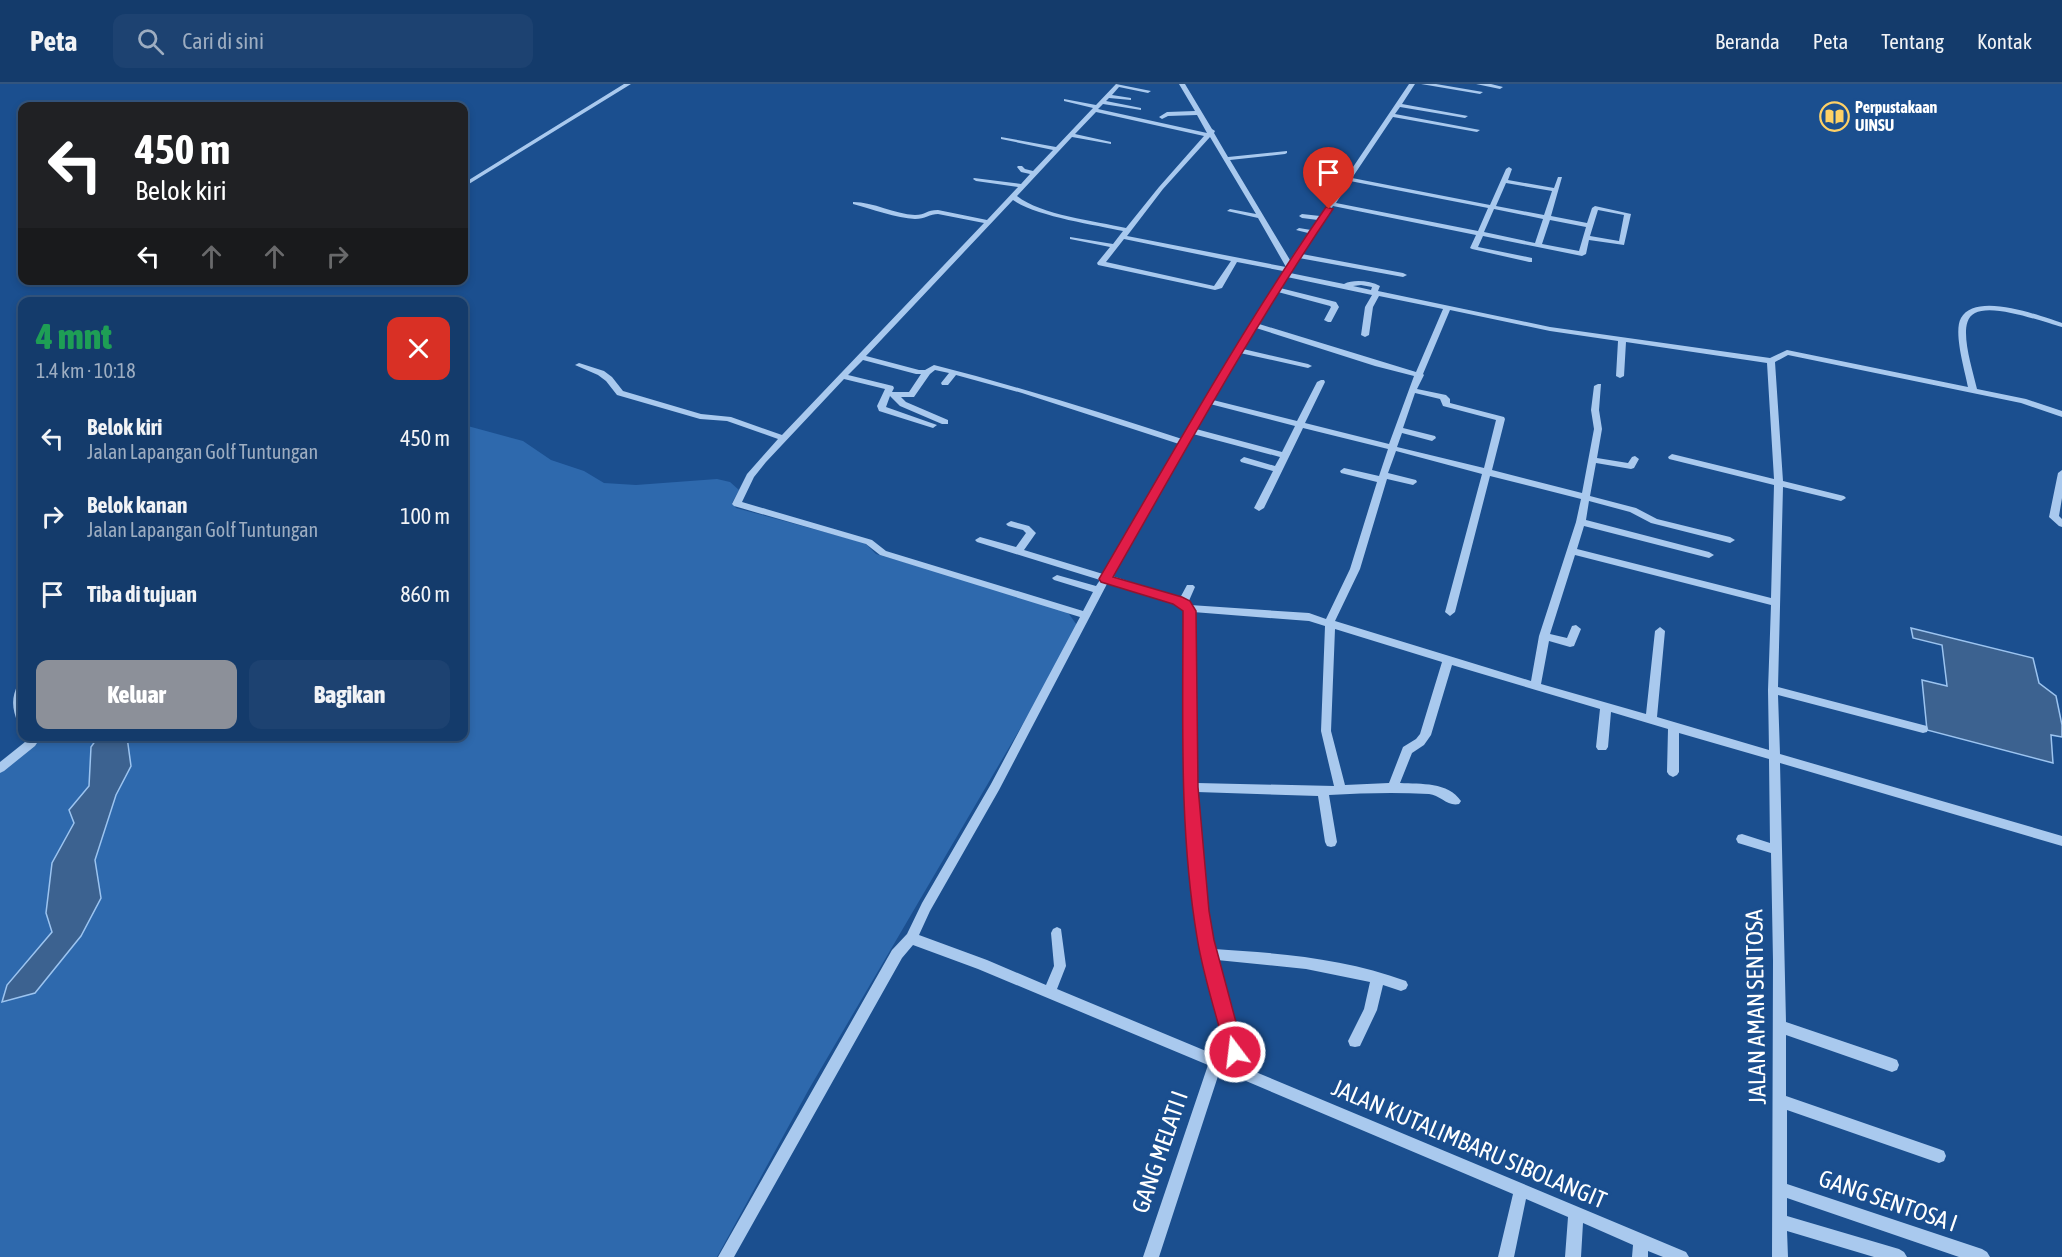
<!DOCTYPE html>
<html lang="id">
<head>
<meta charset="utf-8">
<style>
	:root { --surface:#143b6b; --page:#1d4271; --text:#f1f3f6; --muted:#9dadc1; --line:#33557e; --accent:#8c9099 }
	body { margin:0; font-family:"Asap Condensed",sans-serif; background:var(--page); color:var(--text); height:100vh; display:flex; flex-direction:column; font-size:22px; white-space:nowrap }
	* { box-sizing:border-box; margin:0 }
	p { font-size:20px; color:var(--muted) }
	.icon { flex:none; width:33px; height:33px; fill:none; stroke:currentColor; stroke-width:2; stroke-linecap:round; stroke-linejoin:round }
	.map { position:relative; flex:1; overflow:hidden }
	.panel { position:absolute; left:18px; top:213px; width:450px; height:444px; display:flex; flex-direction:column; background:var(--surface); border-radius:12px; box-shadow:0 3px 9px #0003,0 0 0 2px var(--line) }
	.panel>* { flex:none }
	.hud { position:absolute; left:18px; top:18px; width:450px; height:183px; border-radius:12px; box-shadow:0 3px 9px #0003,0 0 0 2px var(--line); background:#202124; color:#fff; overflow:hidden }
	.pin { position:absolute; display:grid; place-items:center; width:51px; height:51px; color:#fff; margin:-62px -26px; border-radius:50% 50% 50% 0; rotate:-45deg; box-shadow:0 0 6px #0007 }
	.pin .icon { rotate:45deg }
	.me { position:absolute; width:66px; margin:-33px; rotate:345deg; stroke-linejoin:round; filter:drop-shadow(0 0 4px #0008) }
	.turn { display:flex; align-items:center; gap:21px; height:126px; padding:0 18px; font-size:27px }
	.turn .icon { width:78px; height:78px; stroke-width:2.5 }
	.turn b { display:block; font-size:42px; line-height:51px }
	.lanes { display:flex; align-items:center; height:57px; padding:0 18px; background:#0003; justify-content:center; gap:30px; direction:ltr }
	.lanes .off { opacity:.35 }
	.round { display:grid; place-items:center; flex:none; width:63px; height:63px; border-radius:12px; background:var(--page) }
	.overview { display:flex; align-items:center; justify-content:space-between; height:102px; padding:0 18px }
	h1 { font-size:36px; font-weight:800; line-height:45px; color:#1e9e55 }
	.button { display:flex; gap:12px; margin-top:auto; padding:12px 18px }
	.button a { flex:1; height:69px; border-radius:12px; background:var(--accent); color:#fff; font-size:24px; font-weight:800; line-height:69px; text-align:center }
	.button a+a { background:var(--page); color:var(--text) }
	ul { padding:0; list-style:none }
	li { display:flex; align-items:center; gap:18px; height:78px; padding:0 18px }
	li div { flex:1 }
	li b { display:block; font-size:22px }
	li em { font-style:normal }
	header { display:flex; align-items:center; gap:36px; box-sizing:border-box; height:84px; padding:0 30px; background:var(--surface); border-bottom:2px solid var(--line) }
	header strong { font-size:28px }
	nav { display:flex; gap:33px; margin-inline-start:auto; font-size:21px }
	.search { width:420px; height:54px; background:var(--page); display:flex; align-items:center; gap:15px; box-sizing:border-box; padding:0 21px; border-radius:12px; color:var(--muted); font-size:22px }
	.map>svg:first-child { display:block }
</style>
</head>
<body>
<header>
<strong>Peta</strong>
<div class="search"><svg class="icon" aria-label="search" viewBox="0 0 24 24"><circle cx="10" cy="10" r="6"/><path d="M15 15l6 6"/></svg>Cari di sini</div>
<nav><a>Beranda</a><a>Peta</a><a>Tentang</a><a>Kontak</a></nav>
</header>
<div class="map">
<svg width="2062" height="1173" viewBox="0 0 2062 1173">
	<rect width="100%" height="100%" fill="#1b4f8f"/>
	<path fill="#2e69ad" d="M464 341 523 357 551 376 584 387 604 399 636 401 717 395 730 398 739 406 732 419 736 424 865 459 876 470 1059 523 1069 530 1079 544 809 1005 717 1173H0V687L38 657 39 653 464 652Z"/>
	<path fill="#3c6290" stroke="#9cc4f0" stroke-width="1.5" d="M1911 544 2033 574 2039 599 2056 612 2062 641V653L2051 651 2053 679 1927 646 1922 596 1947 602 1942 561 1913 554Z
		M98 653H127L131 682 116 711 95 776 101 814 81 852 35 909 2 918 7 901 52 848 46 829 52 779 74 739 69 726 89 702 91 663Z"/>
	<g fill="none" stroke-linecap="round" stroke-linejoin="round">
		<path fill="#a9c9ee" fill-rule="evenodd" d="M624 0H631L464 103V99Z
			M1116 0 1151 7 1148 9 1119 3 1112 11 1131 14V16L1109 14 1106 17 1141 24V26L1103 20 1098 25 1207 49 1197 31 1168 32 1162 35 1159 33 1167 28 1195 27 1179 0H1185L1212 45 1215 47 1214 49 1228 73 1287 67V69L1285 70 1230 76 1290 176 1308 149 1296 146 1299 144 1311 146 1318 136 1302 134 1299 132 1302 130 1320 132 1409 0H1415L1402 20 1468 32 1465 34 1400 23 1395 30 1480 46 1477 48 1393 33 1352 94 1490 121 1506 85 1509 83 1512 85 1508 96 1554 104 1558 93H1562L1551 132 1587 139 1592 124 1595 122 1631 130 1624 161 1589 156 1586 170 1582 172 1483 152 1478 163 1532 174V178H1529L1472 165 1470 164 1476 151 1333 122 1302 170 1403 189 1407 191 1403 193 1299 174 1290 189 1344 200C1354 195 1370 197 1380 202L1378 207 1550 243 1770 274 1787 266 1968 303C1965 287 1953 248 1961 234 1976 207 2040 232 2062 239V243C2043 238 1993 219 1975 229 1967 233 1966 242 1966 249 1966 266 1973 288 1977 305L2026 315 2062 327V333L2021 319 1788 271 1775 278 1783 397 1844 412 1846 414 1841 417 1783 403 1778 603 1923 641 1927 642 1928 645 1927 648 1923 649 1778 611 1780 670 2062 752V762L1780 679 1786 938 1892 974 1897 976 1899 981 1897 986 1892 988 1786 951V1012L1939 1065 1944 1067 1946 1072 1944 1077 1939 1079 1787 1026V1100L1982 1165 1987 1168 1990 1173H1959L1787 1114V1132L1899 1165 1904 1168 1907 1173H1874L1787 1147 1788 1173H1772L1773 877 1771 769 1738 759 1736 755 1738 751 1742 750 1770 759 1769 675 1679 649V688L1677 691 1673 693 1669 691 1667 688 1668 645 1611 628 1608 663 1606 666H1598L1596 663 1600 625 1452 581 1431 651 1424 661 1412 669 1400 699C1421 700 1448 698 1461 717L1459 720C1448 723 1440 711 1429 710 1395 708 1363 709 1329 711L1337 758 1335 762 1331 763 1327 762 1325 758 1318 712 1197 708 1207 827 1214 865C1278 869 1345 874 1406 897L1408 901 1406 905 1401 907 1383 901 1377 926 1360 962 1355 963 1350 962 1348 957 1364 925 1370 898 1306 885 1217 876 1246 984 1686 1168 1689 1173H1663L1648 1167V1173H1632L1633 1161 1583 1139 1581 1173H1565L1568 1133 1526 1115 1514 1173H1498L1513 1110 1220 986 1159 1173H1143L1208 981 978 885 913 861 902 874 734 1173H718L892 866 907 850 922 819 991 700 1080 533 880 471 866 460 734 422 732 420 747 390 778 355 727 337 700 335 617 311 606 297 598 291 575 281 579 279 604 287 612 293 623 307 701 330 731 333 782 351 984 139 938 130C930 130 925 135 915 135 897 134 871 125 853 120V118C874 118 894 130 915 131 926 131 926 126 938 126L987 136 1018 103 976 97 973 95 974 94 1021 100 1030 90 1021 88 1017 83 1018 82H1022L1025 85 1033 87 1053 66 1001 55V53L1056 63 1093 24 1064 17V15L1096 21ZM1096 28 1204 52 1159 103 1126 144C1095 137 1041 131 1017 112L1072 53 1111 60V58L1075 50ZM1210 53 1256 130 1230 125 1227 127 1258 134 1286 183 1127 152 1163 105ZM1350 97 1488 124 1478 147 1336 119ZM1506 99 1552 107 1544 131 1496 122ZM1013 116C1035 132 1095 141 1123 147L1113 160 1070 153V155L1110 163 1097 179 1098 181 1215 206 1222 204 1237 178 1283 187 1182 355C1099 328 1017 302 934 281L925 286H919L866 272ZM1494 125 1543 135 1535 159 1484 148ZM1598 126 1624 131 1619 157 1590 152ZM1550 136 1586 143 1579 167 1542 160ZM1124 155 1231 177 1214 202 1106 178ZM1287 193 1372 211 1365 223 1361 251 1365 253 1369 251 1373 223 1379 212 1443 225 1416 288 1259 240 1278 208 1330 222 1331 223 1324 236 1328 238H1331L1339 223 1336 218 1280 204ZM1361 201 1372 203 1371 206 1353 202ZM1450 226 1550 247 1618 257 1616 292 1620 294 1624 292 1626 258 1767 279 1774 395 1672 370 1668 373 1669 375 1774 401 1771 514 1577 465 1584 442 1709 474 1714 471 1709 468 1586 436 1589 417 1630 428 1651 439 1730 459 1735 456 1730 453 1657 435 1636 424 1590 412 1596 379 1631 385 1634 384 1639 375 1635 372 1632 373 1628 379 1597 374 1602 345 1599 326 1601 300H1598L1594 302 1591 326 1594 345 1582 409 1492 386 1505 335 1504 333 1450 319V315L1446 311 1417 305 1424 291 1423 290ZM1256 244 1375 282 1414 292 1389 360 1305 339 1325 298 1324 296H1321L1317 298 1297 337 1213 316 1240 269 1308 284 1312 282 1308 280 1243 265ZM863 276 916 290H921L909 308H892L894 304 893 302 848 291ZM935 286 949 289 941 299 942 301H948L956 291 1022 309 1179 360 1103 490 1024 466 1036 449 1029 442 1011 437 1006 440 1008 442 1023 446 1026 449 1016 463 980 453 975 456 977 458 1100 496 1096 502 1057 491 1052 494 1054 496 1093 508 1083 527 886 467 872 456 742 418 754 393 766 378 844 295 885 305 877 322 879 327 933 344 937 341 886 323 890 312 900 322 942 340H948V336L906 318 901 313H914L930 290ZM1415 309 1440 315 1443 322 1496 336 1484 384 1397 363 1402 349 1432 357 1436 354 1435 352 1403 344ZM1210 320 1295 342 1282 368 1196 345ZM1303 344 1388 365 1379 392 1344 384 1340 387 1341 389 1377 398 1350 485 1326 535 1309 529 1190 521 1188 519 1195 503 1193 501H1187L1180 514 1112 492 1193 350 1280 373 1275 382 1244 373 1240 376 1241 378 1273 387 1254 424 1259 427 1264 424ZM1396 367 1482 390 1445 528 1450 532 1455 528 1490 392 1581 415 1576 438 1539 552 1531 597 1335 537 1360 485 1387 395 1413 401 1417 398 1416 396 1388 389ZM1575 471 1771 521 1768 606 1769 666 1657 633 1665 547 1660 543 1655 547 1646 630 1541 600 1549 557 1570 563 1574 562 1581 545 1576 541 1572 542 1567 554 1550 550ZM1108 498 1168 516 1183 526 1185 703 1195 827 1199 856 1230 977 1057 905 1066 882 1061 845 1057 843 1053 845 1051 849 1054 882 1046 901 987 876 919 851 930 827 999 706ZM1193 528 1309 537 1325 542 1321 647 1334 702 1197 699ZM1335 545 1442 578 1420 650 1416 655 1403 663 1389 699 1345 701 1331 647Z
			M1421 0H1436L1483 8 1480 10Z
			M1476 0H1491L1503 3 1500 5Z
			M2062 386V414L2059 432 2062 435V443L2059 442 2049 433 2058 389Z
			M22 599V640L18 639C12 625 11 614 18 600Z
			M24 652H35L37 659 35 662 4 687 0 689V678L25 658Z"/>
	</g>
	<path fill="#e11d48" stroke="#92132f" stroke-width="1.5" d="M1326 123 1333 125C1253 243 1184 369 1113 493L1182 513 1190 517 1196 527 1198 703 1209 827 1214 856 1244 968 1241 974 1235 977 1229 974 1226 968C1216 930 1203 891 1197 853 1179 746 1183 635 1183 527L1173 520 1101 498 1099 495C1172 370 1243 243 1326 123Z"/>
	<defs>
		<symbol id="library-ring" viewBox="-11 -11 22 22"><circle r="9.5" fill="#1b4f8f" stroke="#ffd166" stroke-width="1.5"/><path d="M-6-4Q-3-5.5-.7-3.5V5Q-3 3-6 4ZM6-4Q3-5.5 .7-3.5V5Q3 3 6 4Z" fill="#ffd166"/></symbol>
	</defs>
	<g fill-rule="evenodd">
		<use href="#library-ring" x="1818" y="16" width="33" height="33"/>
	</g>
	<g text-anchor="middle" stroke-width="6" stroke-linejoin="round" paint-order="stroke">
		<g font-size="16" font-weight="bold" fill="#fff" stroke="#1b4f8f" text-anchor="start">
			<text x="1855" y="29">Perpustakaan<tspan x="1855" dy="18">UINSU</tspan></text>
		</g>
		<g font-size="24" fill="#fff" stroke="#1b4f8f">
			<text transform="translate(1756 923) rotate(-91)" y="8">JALAN AMAN SENTOSA</text>
			<text transform="translate(1469 1060) rotate(23)" y="8">JALAN KUTALIMBARU SIBOLANGIT</text>
			<text transform="translate(1160 1068) rotate(-71)" y="8">GANG MELATI I</text>
			<text transform="translate(1888 1117) rotate(19)" y="8">GANG SENTOSA I</text>
		</g>
	</g>
</svg>
<div class="pin" style="left:1329px;top:125px;background:#d93025"><svg class="icon" aria-label="arrive" viewBox="0 0 24 24"><path d="M6 21V4h12l-3 4 3 4H6"/></svg></div>
<svg class="me" style="left:1235px;top:968px" viewBox="-20 -20 40 40"><circle r="17" fill="#e11d48" stroke="#fff" stroke-width="3"/><path d="M0-11L8 9 0 5-8 9z" fill="#fff"/></svg>
<div class="hud">
<div class="turn"><svg class="icon" aria-label="left" viewBox="0 0 24 24"><path d="M17 20v-9H6M10 6l-5 5 5 5"/></svg><div><b>450 m</b>Belok kiri</div></div>
<div class="lanes"><svg class="icon" aria-label="left" viewBox="0 0 24 24"><path d="M17 20v-9H6M10 6l-5 5 5 5"/></svg><svg class="icon off" aria-label="ahead" viewBox="0 0 24 24"><path d="M12 20V5M6 11l6-6 6 6"/></svg><svg class="icon off" aria-label="ahead" viewBox="0 0 24 24"><path d="M12 20V5M6 11l6-6 6 6"/></svg><svg class="icon off" aria-label="right" viewBox="0 0 24 24"><path d="M7 20v-9h11M14 6l5 5-5 5"/></svg></div>
</div>
<section class="panel">
<div class="overview"><div><h1>4 mnt</h1><p>1.4 km · 10:18</p></div><a class="round" style="background:#d93025;color:#fff"><svg class="icon" aria-label="close" viewBox="0 0 24 24"><path d="M6 6l12 12M18 6L6 18"/></svg></a></div>
<ul>
<li><svg class="icon" aria-label="left" viewBox="0 0 24 24"><path d="M17 20v-9H6M10 6l-5 5 5 5"/></svg><div><b>Belok kiri</b><p>Jalan Lapangan Golf Tuntungan</p></div><em>450 m</em></li>
<li><svg class="icon" aria-label="right" viewBox="0 0 24 24"><path d="M7 20v-9h11M14 6l5 5-5 5"/></svg><div><b>Belok kanan</b><p>Jalan Lapangan Golf Tuntungan</p></div><em>100 m</em></li>
<li><svg class="icon" aria-label="arrive" viewBox="0 0 24 24"><path d="M6 21V4h12l-3 4 3 4H6"/></svg><div><b>Tiba di tujuan</b></div><em>860 m</em></li>
</ul>
<div class="button"><a>Keluar</a><a>Bagikan</a></div>
</section>
</div>
</body>
</html>
